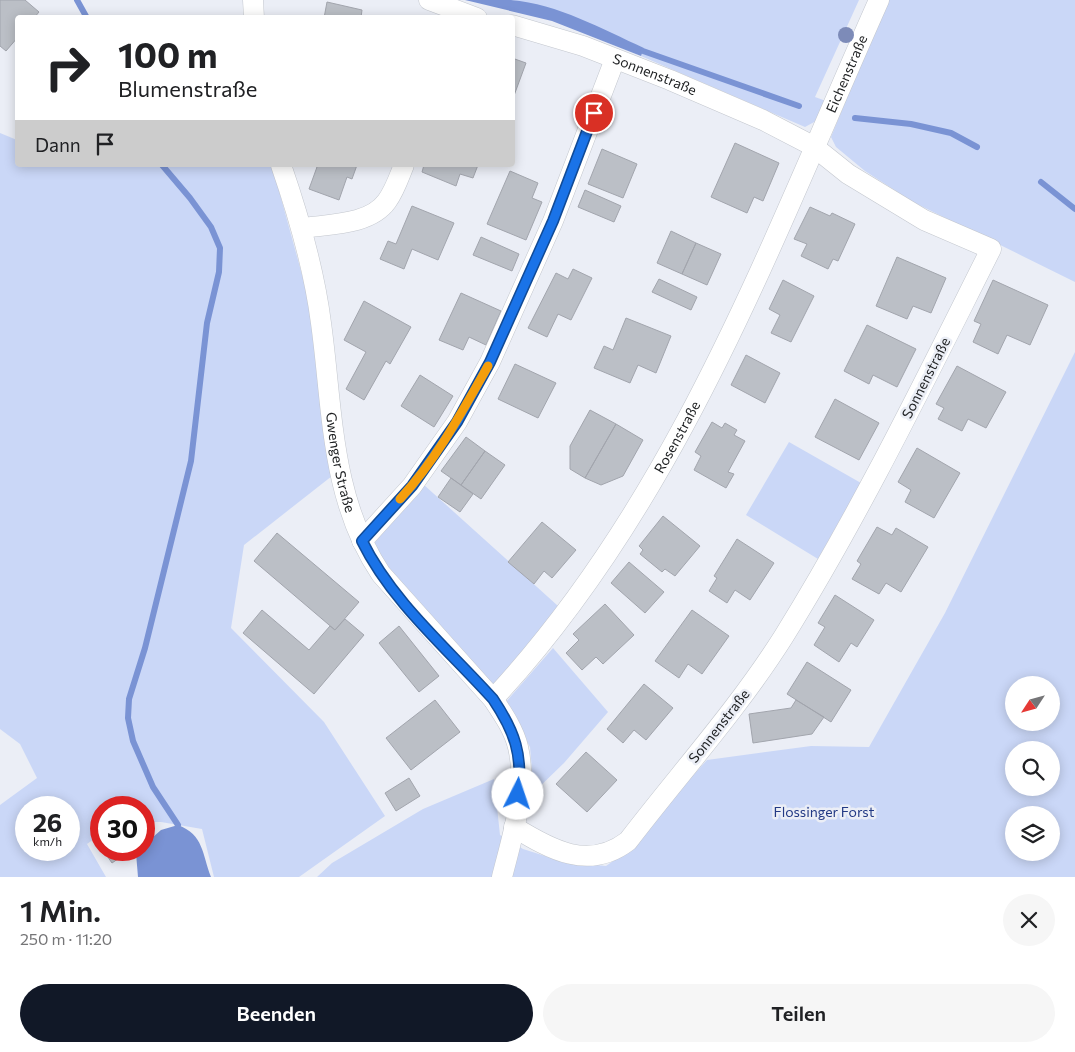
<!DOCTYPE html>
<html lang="de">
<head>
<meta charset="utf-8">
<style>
	:root { --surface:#fff; --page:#f6f6f6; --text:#202124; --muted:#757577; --accent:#111827 }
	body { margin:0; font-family:Commissioner,sans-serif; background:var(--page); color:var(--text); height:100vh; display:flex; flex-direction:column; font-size:19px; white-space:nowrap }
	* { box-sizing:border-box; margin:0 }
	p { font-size:16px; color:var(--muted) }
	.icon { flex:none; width:28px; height:28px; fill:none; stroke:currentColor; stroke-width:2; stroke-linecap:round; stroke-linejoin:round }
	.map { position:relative; height:877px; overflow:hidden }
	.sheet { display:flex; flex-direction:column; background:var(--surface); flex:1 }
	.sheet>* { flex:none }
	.hud { position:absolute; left:15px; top:15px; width:500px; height:152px; border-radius:5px; box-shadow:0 2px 12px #0003; background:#fff; color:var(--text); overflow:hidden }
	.needle { width:32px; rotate:234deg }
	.controls { position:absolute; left:1005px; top:676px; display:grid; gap:10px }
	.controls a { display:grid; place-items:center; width:55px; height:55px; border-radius:50%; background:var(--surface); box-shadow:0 2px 12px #0003; font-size:25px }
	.speed { position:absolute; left:15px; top:796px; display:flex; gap:10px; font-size:25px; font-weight:700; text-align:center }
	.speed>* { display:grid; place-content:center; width:65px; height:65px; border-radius:50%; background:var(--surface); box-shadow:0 2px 12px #0003; line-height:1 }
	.speed small { font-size:12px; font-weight:400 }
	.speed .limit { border:8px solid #d22; background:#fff; color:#111 }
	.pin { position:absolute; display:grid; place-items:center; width:42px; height:42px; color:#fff; margin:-21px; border:2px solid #fff; border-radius:50%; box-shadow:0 1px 5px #0007 }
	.me { position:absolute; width:55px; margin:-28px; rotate:4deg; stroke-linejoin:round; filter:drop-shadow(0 0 4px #0008) }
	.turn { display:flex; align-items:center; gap:18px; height:105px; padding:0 20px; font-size:22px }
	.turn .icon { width:65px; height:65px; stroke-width:2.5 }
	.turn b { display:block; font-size:35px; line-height:42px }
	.then { display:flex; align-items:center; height:48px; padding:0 20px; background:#0003; gap:10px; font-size:19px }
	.round { display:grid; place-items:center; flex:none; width:52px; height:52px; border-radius:26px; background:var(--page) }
	.summary { display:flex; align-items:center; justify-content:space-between; height:85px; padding:0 20px }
	h1 { font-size:30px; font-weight:600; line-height:38px }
	.primary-button { display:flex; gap:10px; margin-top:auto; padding:10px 20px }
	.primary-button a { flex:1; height:58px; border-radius:30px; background:var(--accent); color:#fff; font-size:20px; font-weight:600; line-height:58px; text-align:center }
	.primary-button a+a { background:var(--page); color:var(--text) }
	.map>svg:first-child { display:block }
</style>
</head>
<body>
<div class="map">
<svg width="1075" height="877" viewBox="0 0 1075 877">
	<rect width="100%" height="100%" fill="#ebeef6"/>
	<path fill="#cad7f7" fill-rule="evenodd" d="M512 0H859L815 97 826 101 816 121 805 127 641 56 644 48 541 6Z
		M887 0H1075V282L913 202 865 171 836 147 831 137Z
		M0 133 17 140 18 165H86L91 167 100 165H272L310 304 332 476 244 545 231 628 324 722 385 816 299 877H214L202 829 161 822H144V808H101V834L87 844 106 877H0V805L37 778 20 744 0 729ZM26 808H69V850H26Z
		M1075 352V877H317L332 863 423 809 494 779 500 835 523 849 564 862 606 866 619 857 707 760 811 746 869 747 945 613ZM1014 685H1051V722H1014ZM1014 750H1051V788H1014ZM1014 815H1051V852H1014Z
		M789 442 861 483 818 559 746 515Z
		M423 484 558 606 532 643 492 687 413 602 374 548 375 542Z
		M553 648 608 712 564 763 534 792 530 747 505 703Z"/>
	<path fill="#7a93d4" d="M465 0C481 0 496 0 511 0 558 4 602 29 644 48L641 56 552 21Z
		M178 825C204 835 202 854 211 877H138L136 853 144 850V845L161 830Z"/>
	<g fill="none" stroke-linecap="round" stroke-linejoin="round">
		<path stroke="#7a93d4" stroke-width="6" d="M77 0 87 18
			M643 51 799 106
			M855 118 911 124 951 133 977 147
			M162 165 190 198 211 227 220 248 219 272 207 323 191 461 145 648 129 699 128 718 133 741 153 787 178 825
			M1041 182 1075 209"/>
	</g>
	<path fill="#bbbfc6" stroke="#a2a5ad" d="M0 0H25L39 12 34 18H18V37L6 51 0 46Z
		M327 2 362 10 361 18H324Z
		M512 58 526 63 512 101Z
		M735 143 779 163 763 201 754 197 747 213 711 197Z
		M602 149 637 164 623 198 588 184Z
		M313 165H357L352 179 347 177 339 200 309 189 317 167Z
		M424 165H478L473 178 460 174 456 186 422 172Z
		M510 171 538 183 532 198 542 202 526 240 487 224Z
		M585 190 621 206 614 222 578 207Z
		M412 206 454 223 438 260 412 249 404 269 380 259 388 241 396 244Z
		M810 207 830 216 832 213 855 224 838 261 833 259 828 269 801 256 807 244 794 239Z
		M671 231 696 243 682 274 657 263Z
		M481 237 519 254 512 271 473 255Z
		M696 243 721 254 707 285 682 274Z
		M897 257 946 278 931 313 913 306 907 319 876 306Z
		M573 269 592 278 571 320 558 314 547 337 528 328 556 273 568 279Z
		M659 279 697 297 691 310 652 292Z
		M783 280 814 296 791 342 771 333 780 315 769 309Z
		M993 280 1048 305 1030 345 1007 335 998 354 973 342 981 324 974 321Z
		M461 293 501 311 486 345 469 337 463 350 439 340Z
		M364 301 411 327 390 364 386 361 364 400 346 389 366 352 344 340Z
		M626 318 671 336 656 373 638 365 630 383 594 368 604 346 613 350Z
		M867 325 916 349 897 387 873 375 869 384 844 371Z
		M746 355 780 373 765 403 731 385Z
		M515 364 556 383 538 418 498 399Z
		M957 366 1006 392 986 428 968 419 962 431 938 419 944 408 936 404Z
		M420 375 453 396 434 427 401 406Z
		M835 399 879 423 859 460 815 437Z
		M590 410 616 424 585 478 570 469V446Z
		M712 422 722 428 725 423 737 430 734 435 745 441 728 472 734 474 726 488 694 470 701 456 695 452Z
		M616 424 643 440 623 476 601 485 585 478Z
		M466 437 485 451 461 485 441 471Z
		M917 448 960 473 934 518 905 502 911 490 898 482Z
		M485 451 505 465 481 499 461 485Z
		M451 478 473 494 460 512 438 497Z
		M663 516 700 546 675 576 665 569 662 572 640 554 643 550 639 546Z
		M542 522 576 550 552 578 544 571 534 584 508 562Z
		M877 527 892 535 896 528 928 547 901 592 886 583 879 594 852 579 861 564 857 561Z
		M277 533 359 602 335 630 254 561Z
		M737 539 774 563 750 600 735 590 727 603 709 591 717 578 714 576Z
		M629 562 664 592 645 613 611 583Z
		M835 595 874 620 857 647 851 643 839 662 814 645 825 627 818 623Z
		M605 604 634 635 603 664 596 657 582 670 566 653 579 640 573 634Z
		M262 610 309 650 330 626 335 630 345 619 364 635 314 694 243 633Z
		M692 610 729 636 702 674 688 664 679 678 655 661Z
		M399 626 439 676 419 692 379 643Z
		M807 662 851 690 831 722 787 694Z
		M644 684 673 708 646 740 634 730 623 743 607 729Z
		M435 700 460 732 411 770 386 738Z
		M796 700 824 717 812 734 753 743 749 714 791 708Z
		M586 752 617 780 587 812 556 784Z
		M409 778 420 796 396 811 385 793Z
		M103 850H122L125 854 112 863Z"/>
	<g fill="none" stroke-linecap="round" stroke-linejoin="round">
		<defs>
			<g id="street">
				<path d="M253 0 254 18"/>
				<path d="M429 0 477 18"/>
				<path id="s1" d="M512 25 583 46 670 80 763 120 813 146 848 174 924 220 991 249C925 380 861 512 784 636 738 709 680 773 628 841 589 871 551 850 514 827"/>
				<path id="s2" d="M281 165C299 217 314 268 321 323 333 409 330 498 381 574L493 699C503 714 514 730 518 747 528 789 512 837 502 877"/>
				<path d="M303 228C330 224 370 225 387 201 395 190 399 177 404 165"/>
				<path d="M362 541 412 486 457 422 490 362 553 221 615 59"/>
				<path id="s3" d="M493 699C677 502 771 242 879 0"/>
			</g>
		</defs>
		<use href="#street" stroke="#c3c7ce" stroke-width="21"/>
		<use href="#street" stroke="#fff" stroke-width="20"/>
	</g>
	<circle fill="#7d8bb8" cx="846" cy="35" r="8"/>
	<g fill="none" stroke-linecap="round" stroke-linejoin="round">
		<defs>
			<path id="route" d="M518 794C523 755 515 732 493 699 448 649 392 602 362 541L412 486 457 422 490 362 553 221 594 113"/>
		</defs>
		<use href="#route" stroke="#114b97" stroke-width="12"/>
		<use href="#route" stroke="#1a73e8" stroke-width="9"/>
		<path stroke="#f59e0b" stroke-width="9" d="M400 499C436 460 462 412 488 366"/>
	</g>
	<g text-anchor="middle" stroke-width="5" stroke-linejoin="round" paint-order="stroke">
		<g font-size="14" fill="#1d1f21" stroke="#ebeef6">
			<text dy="5" stroke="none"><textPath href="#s3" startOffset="722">Eichenstraße</textPath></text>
			<text dy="5" stroke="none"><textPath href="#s1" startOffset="151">Sonnenstraße</textPath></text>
			<text transform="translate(926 378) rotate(-63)" y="5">Sonnenstraße</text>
			<text dy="5" stroke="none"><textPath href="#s3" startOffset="321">Rosenstraße</textPath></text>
			<text dy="5" stroke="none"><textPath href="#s2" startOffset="304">Gwenger Straße</textPath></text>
			<text transform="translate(719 726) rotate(-52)" y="5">Sonnenstraße</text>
		</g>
		<g font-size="14" fill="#233a85" stroke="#ebeef6">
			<text x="824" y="817">Flossinger Forst</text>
		</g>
	</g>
</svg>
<div class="controls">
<a><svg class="needle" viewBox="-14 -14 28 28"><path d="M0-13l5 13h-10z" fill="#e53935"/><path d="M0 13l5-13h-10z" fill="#757577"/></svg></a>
<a><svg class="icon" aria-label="search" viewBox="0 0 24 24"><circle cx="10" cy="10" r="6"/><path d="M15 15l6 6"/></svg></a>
<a><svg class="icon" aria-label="layers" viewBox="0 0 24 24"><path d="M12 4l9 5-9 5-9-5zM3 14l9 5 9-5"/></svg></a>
</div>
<div class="speed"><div>26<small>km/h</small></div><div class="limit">30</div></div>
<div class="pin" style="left:594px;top:113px;background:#d93025"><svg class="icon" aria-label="arrive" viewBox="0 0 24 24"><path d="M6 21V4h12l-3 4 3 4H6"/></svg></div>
<svg class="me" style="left:518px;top:794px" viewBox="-20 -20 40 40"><circle r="19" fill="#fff"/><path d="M0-13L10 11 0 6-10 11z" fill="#1a73e8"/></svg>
<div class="hud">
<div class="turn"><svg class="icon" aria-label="right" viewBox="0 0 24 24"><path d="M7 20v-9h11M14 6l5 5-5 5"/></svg><div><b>100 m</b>Blumenstraße</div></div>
<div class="then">Dann<svg class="icon" aria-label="arrive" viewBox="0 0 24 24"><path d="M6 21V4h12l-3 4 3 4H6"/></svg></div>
</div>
</div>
<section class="sheet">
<div class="summary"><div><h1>1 Min.</h1><p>250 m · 11:20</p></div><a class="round"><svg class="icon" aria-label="close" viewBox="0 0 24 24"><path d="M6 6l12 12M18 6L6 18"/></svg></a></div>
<div class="primary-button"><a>Beenden</a><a>Teilen</a></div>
</section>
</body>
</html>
